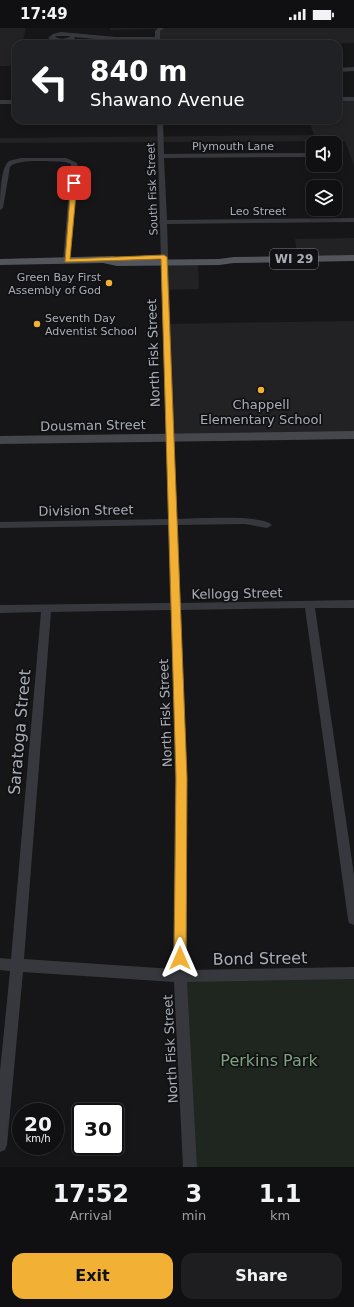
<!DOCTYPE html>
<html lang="en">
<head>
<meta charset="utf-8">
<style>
	:root { --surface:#101012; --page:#1e1e20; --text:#f1f3f6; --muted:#9c9d9f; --line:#303032; --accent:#f2b134 }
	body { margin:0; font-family:"DejaVu Sans",sans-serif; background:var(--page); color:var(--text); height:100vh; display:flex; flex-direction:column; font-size:15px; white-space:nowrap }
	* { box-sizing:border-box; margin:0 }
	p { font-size:13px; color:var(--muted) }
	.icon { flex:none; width:22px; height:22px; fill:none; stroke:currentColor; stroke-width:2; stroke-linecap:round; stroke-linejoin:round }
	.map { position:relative; height:1139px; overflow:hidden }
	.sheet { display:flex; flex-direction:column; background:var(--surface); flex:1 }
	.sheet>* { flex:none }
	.banner { position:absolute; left:12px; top:12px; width:330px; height:84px; border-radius:12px; box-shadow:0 2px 6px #0003,0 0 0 1px var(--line); background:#202124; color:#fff; overflow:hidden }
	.buttons { position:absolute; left:306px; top:108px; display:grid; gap:8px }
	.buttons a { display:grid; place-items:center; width:36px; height:36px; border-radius:8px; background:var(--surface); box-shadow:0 2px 6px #0003,0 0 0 1px var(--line); font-size:20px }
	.speed { position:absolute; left:12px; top:1075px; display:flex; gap:8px; font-size:20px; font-weight:700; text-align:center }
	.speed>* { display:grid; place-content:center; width:52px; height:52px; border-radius:50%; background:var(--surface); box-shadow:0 2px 6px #0003,0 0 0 1px var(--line); line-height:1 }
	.speed small { font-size:10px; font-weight:400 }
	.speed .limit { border:2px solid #111; border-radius:6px; background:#fff; color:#111 }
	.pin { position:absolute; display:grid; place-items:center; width:34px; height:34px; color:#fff; margin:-17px; border-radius:8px; box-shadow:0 2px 6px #0006 }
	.me { position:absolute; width:44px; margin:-22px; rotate:0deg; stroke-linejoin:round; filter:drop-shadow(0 0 3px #0008) }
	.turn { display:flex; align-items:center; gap:14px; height:84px; padding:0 12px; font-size:18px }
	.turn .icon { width:52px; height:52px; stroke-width:2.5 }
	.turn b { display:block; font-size:28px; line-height:34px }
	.eta { display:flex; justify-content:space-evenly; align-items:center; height:68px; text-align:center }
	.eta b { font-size:24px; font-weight:700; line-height:28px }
	.cta { display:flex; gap:8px; margin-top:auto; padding:8px 12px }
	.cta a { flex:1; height:46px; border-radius:12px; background:var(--accent); color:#111; font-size:16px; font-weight:700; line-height:46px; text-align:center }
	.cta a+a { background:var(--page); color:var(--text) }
	.status { display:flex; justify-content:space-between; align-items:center; height:28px; padding:0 20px; background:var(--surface); direction:ltr }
	.status svg { height:11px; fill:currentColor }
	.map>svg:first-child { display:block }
</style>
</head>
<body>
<div class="status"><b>17:49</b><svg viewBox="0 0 49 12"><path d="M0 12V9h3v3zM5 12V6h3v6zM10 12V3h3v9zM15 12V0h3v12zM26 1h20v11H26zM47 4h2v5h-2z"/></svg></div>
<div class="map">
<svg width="354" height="1139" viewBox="0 0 354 1139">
	<rect width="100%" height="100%" fill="#161618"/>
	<path fill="#222225" d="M0 0H26L22 16H16V38H0Z
		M110 0H354V15L321 16 320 13 157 16 159 1 110 2Z
		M338 71H354V138L345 113 0 115V110L314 107 309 92H338Z
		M354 210V230L298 231 295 211Z
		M198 234 199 261 165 262 164 235Z
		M354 293V407L170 410 166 296Z"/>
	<path fill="#1e261f" d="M354 946V1139H189L180 948Z"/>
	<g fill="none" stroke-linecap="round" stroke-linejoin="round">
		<path fill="#37383d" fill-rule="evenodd" d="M158 0H164L160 3V16H154L155 13H116L74 9 75 11 62 15 48 10 53 6 61 4 116 9H155V3ZM57 8H69L70 9 62 11 55 9Z
			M354 39V43L338 44V40Z
			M338 69H354V73H338Z
			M0 72H16V76H0Z
			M82 92H88V95L83 96Z
			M157 92H163L164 126 307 125 310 127 307 129 164 130 167 192 354 190V194L167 196 177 491C194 491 263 486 272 497L267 500 245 496 178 497 180 575 354 572V580H315L354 847V897L349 895 348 891 305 580 181 582 187 750V942L354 939V951L187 954 197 1139H183L174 954 23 944 7 1117 5 1122 0 1124V1043L10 943 0 942V930L11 931 41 584 0 585V577L170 575 168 497 0 500V494L168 491 160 196 159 194 160 193ZM171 582 175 750 173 941 24 931 51 584Z
			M21 130H66L77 135 78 140 69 234H65L63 233 71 136 65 134C54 134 17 130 10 139L3 180 0 182C0 172 0 139 9 133 12 132 17 131 21 130Z"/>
		<path fill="#45474d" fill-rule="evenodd" d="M354 403V411L0 416V408Z"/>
		<path fill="#53555c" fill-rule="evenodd" d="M354 227V233L234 235 219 237 117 238 103 235 0 237V231L113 228 117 229 118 232 219 231 234 229Z"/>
	</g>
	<path fill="#f2b134" stroke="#9d7322" d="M74 153 77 155 70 231 164 227 167 229 187 750 186 930 184 934 180 936 176 934 174 930 176 750 161 231 65 234 71 155Z"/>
	<g fill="#f2b134" stroke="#111113" stroke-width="1.5">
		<circle cx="109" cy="255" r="4"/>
		<circle cx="37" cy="296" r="4"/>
		<circle cx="261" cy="362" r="4"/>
	</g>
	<g text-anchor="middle" stroke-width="3.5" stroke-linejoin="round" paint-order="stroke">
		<g font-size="11" fill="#a8adb8" stroke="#111113">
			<text x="233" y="122">Plymouth Lane</text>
			<text transform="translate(152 161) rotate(-92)" y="4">South Fisk Street</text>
			<text x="258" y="187">Leo Street</text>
		</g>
		<g font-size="11" fill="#a8adb8" stroke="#111113" text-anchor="end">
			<text x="101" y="253">Green Bay First<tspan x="101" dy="13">Assembly of God</tspan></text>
			<text x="45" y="294" text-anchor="start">Seventh Day<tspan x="45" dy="13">Adventist School</tspan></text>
		</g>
		<rect fill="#111113" stroke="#7b7e86" stroke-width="1" x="270" y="221" width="48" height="20" rx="3"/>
		<g font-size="12" font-weight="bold" fill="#a8adb8">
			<text x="294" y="235">WI 29</text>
		</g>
		<g font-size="13" fill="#a8adb8" stroke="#111113">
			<text transform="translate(153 325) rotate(-92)" y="5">North Fisk Street</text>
			<text transform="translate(93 397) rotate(-1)" y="5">Dousman Street</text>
			<text transform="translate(86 482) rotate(-1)" y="5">Division Street</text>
			<text transform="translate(237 565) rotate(-1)" y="5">Kellogg Street</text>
			<text transform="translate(165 685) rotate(-92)" y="5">North Fisk Street</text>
			<text transform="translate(170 1021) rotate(-93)" y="5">North Fisk Street</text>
		</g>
		<g font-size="13" fill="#a8adb8" stroke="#111113">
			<text x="261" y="381">Chappell<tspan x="261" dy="15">Elementary School</tspan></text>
		</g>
		<g font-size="16" fill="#a8adb8" stroke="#111113">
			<text transform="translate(19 704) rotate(-85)" y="6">Saratoga Street</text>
			<text transform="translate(260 930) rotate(-1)" y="6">Bond Street</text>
		</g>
		<g font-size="16" fill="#7fa381" stroke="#111113">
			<text x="269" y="1038">Perkins Park</text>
		</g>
	</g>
</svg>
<div class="buttons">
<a><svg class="icon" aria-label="sound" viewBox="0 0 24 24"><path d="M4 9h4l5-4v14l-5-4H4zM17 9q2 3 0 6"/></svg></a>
<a><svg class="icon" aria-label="layers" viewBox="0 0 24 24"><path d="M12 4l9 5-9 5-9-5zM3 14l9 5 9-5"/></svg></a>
</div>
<div class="speed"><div>20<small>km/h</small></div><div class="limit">30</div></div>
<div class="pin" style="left:74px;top:155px;background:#d93025"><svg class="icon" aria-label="arrive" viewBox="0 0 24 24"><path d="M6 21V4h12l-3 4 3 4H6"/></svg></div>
<svg class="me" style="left:180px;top:930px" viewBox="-20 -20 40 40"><path d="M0-17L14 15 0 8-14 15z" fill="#f2b134" stroke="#fff" stroke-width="4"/></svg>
<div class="banner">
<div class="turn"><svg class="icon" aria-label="left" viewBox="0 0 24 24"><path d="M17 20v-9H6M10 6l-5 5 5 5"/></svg><div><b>840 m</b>Shawano Avenue</div></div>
</div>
</div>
<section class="sheet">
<div class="eta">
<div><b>17:52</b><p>Arrival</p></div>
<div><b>3</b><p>min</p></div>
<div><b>1.1</b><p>km</p></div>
</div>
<div class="cta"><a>Exit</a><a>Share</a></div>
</section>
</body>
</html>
